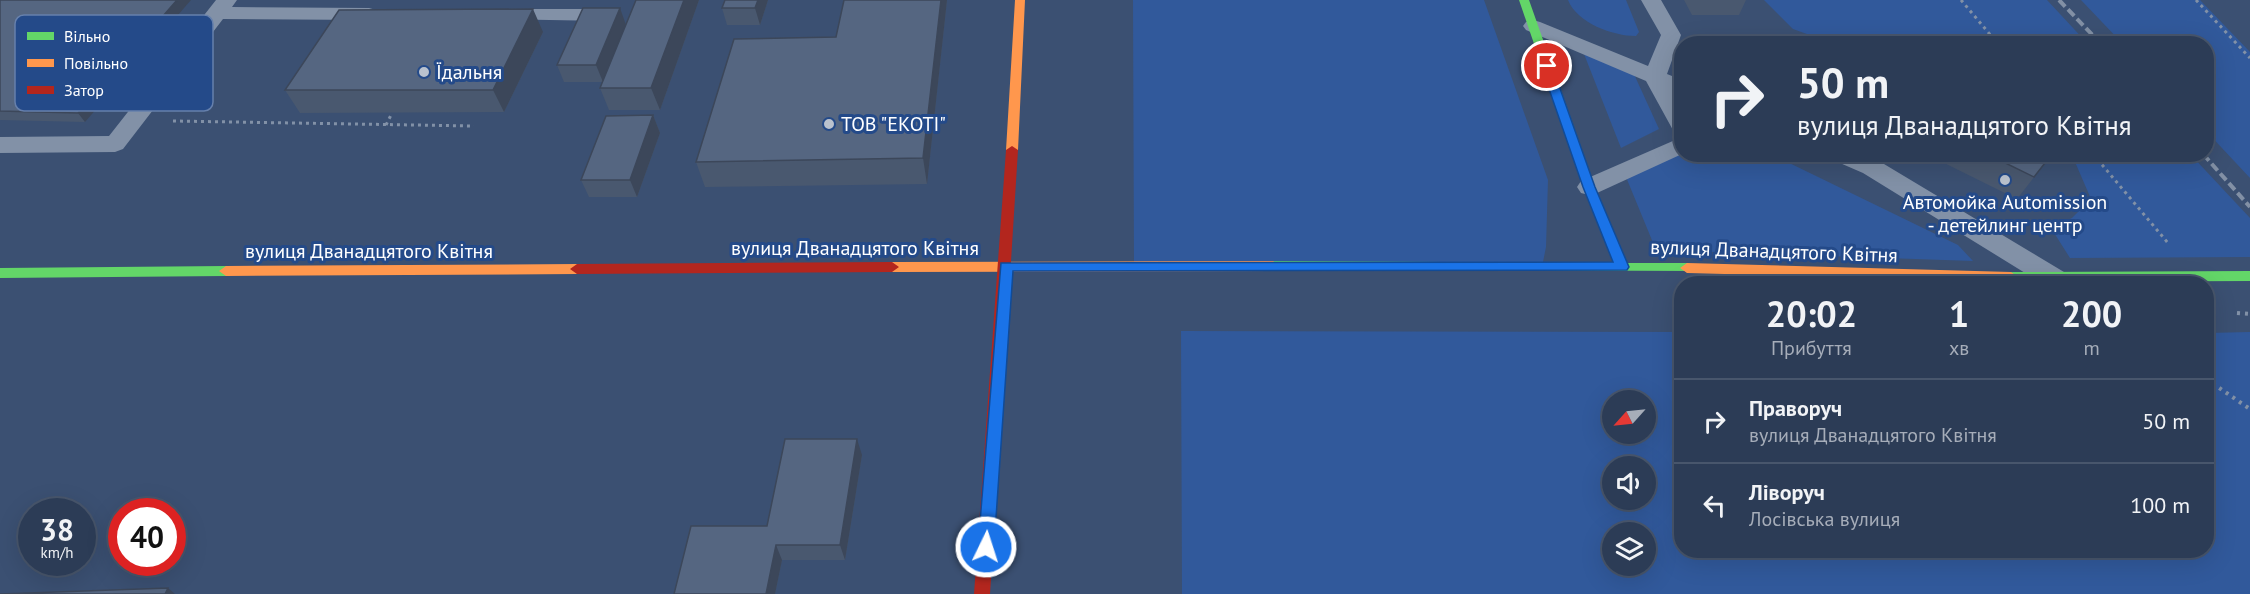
<!DOCTYPE html>
<html lang="uk">
<head>
<meta charset="utf-8">
<style>
	:root { --surface:#2c3c56; --page:#384760; --text:#f1f3f6; --muted:#a6adb9; --line:#48566c }
	body { margin:0; font-family:"PT Sans",sans-serif; background:var(--page); color:var(--text); height:100vh; display:flex; flex-direction:column; font-size:22px; white-space:nowrap }
	* { box-sizing:border-box; margin:0 }
	p { font-size:20px; color:var(--muted) }
	.icon { flex:none; width:33px; height:33px; fill:none; stroke:currentColor; stroke-width:2; stroke-linecap:round; stroke-linejoin:round }
	.map { position:relative; flex:1; overflow:hidden }
	.sheet { position:absolute; left:1674px; top:276px; width:540px; height:282px; display:flex; flex-direction:column; background:var(--surface); border-radius:24px; box-shadow:0 6px 24px #0002,0 0 0 2px var(--line) }
	.sheet>* { flex:none }
	.top-card { position:absolute; left:1674px; top:36px; width:540px; height:126px; border-radius:24px; box-shadow:0 6px 24px #0002,0 0 0 2px var(--line); background:#2c3c56; color:var(--text); overflow:hidden }
	.needle { width:39px; rotate:243deg }
	.fabs { position:absolute; left:1602px; top:390px; display:grid; gap:12px }
	.fabs a { display:grid; place-items:center; width:54px; height:54px; border-radius:50%; background:var(--surface); box-shadow:0 6px 24px #0002,0 0 0 2px var(--line); font-size:30px }
	.speed { position:absolute; left:18px; top:498px; display:flex; gap:12px; font-size:30px; font-weight:700; text-align:center }
	.speed>* { display:grid; place-content:center; width:78px; height:78px; border-radius:50%; background:var(--surface); box-shadow:0 6px 24px #0002,0 0 0 2px var(--line); line-height:1 }
	.speed small { font-size:15px; font-weight:400 }
	.speed .limit { border:9px solid #d22; background:#fff; color:#111 }
	.pin { position:absolute; display:grid; place-items:center; width:51px; height:51px; color:#fff; margin:-26px; border:3px solid #fff; border-radius:50%; box-shadow:0 2px 6px #0007 }
	.me { position:absolute; width:66px; margin:-33px; rotate:4deg; stroke-linejoin:round; filter:drop-shadow(0 0 4px #0008) }
	.turn { display:flex; align-items:center; gap:21px; height:126px; padding:0 24px; font-size:27px }
	.turn .icon { width:78px; height:78px; stroke-width:2.5 }
	.turn b { display:block; font-size:42px; line-height:51px }
	.eta { display:flex; justify-content:space-evenly; align-items:center; height:102px; text-align:center }
	.eta b { font-size:36px; font-weight:800; line-height:42px }
	ul { padding:0; list-style:none }
	li { display:flex; align-items:center; gap:18px; height:84px; padding:0 24px; border-top:2px solid var(--line) }
	li div { flex:1 }
	li b { display:block; font-size:22px }
	li em { font-style:normal }
	.map>svg:first-child { display:block }
</style>
</head>
<body>
<div class="map">
<svg width="2250" height="594" viewBox="0 0 2250 594">
	<rect width="100%" height="100%" fill="#3b5072"/>
	<path fill="#31599b" fill-rule="evenodd" d="M1133 0H1484L1548 180 1546 247 1542 267 1134 266Z
		M1568 0H1626L1639 32 1636 36C1613 36 1577 23 1568 0Z
		M1764 0H2047L2087 43H1832L1793 29Z
		M2081 0H2200L2250 52V178L2207 132 2206 44 2122 43Z
		M1584 54 1633 72 1659 129 1621 148Z
		M1681 152 1682 154 1773 155 1958 245 1973 261 1656 250 1626 177Z
		M2072 155H2191L2250 218V257L2070 258 2051 228 2072 218 2091 199Z
		M1181 331 1681 332 1682 550H2206L2207 333 2250 332V594H1182ZM1612 400H1646V434H1612ZM1612 466H1646V500H1612ZM1612 532H1646V566H1612Z"/>
	<g fill="none" stroke-linecap="round" stroke-linejoin="round">
		<path stroke="#8291a7" stroke-width="3" stroke-dasharray="3 4" stroke-linecap="butt" d="M1961 0 1998 44
			M2196 0 2250 58
			M173 121 474 126
			M386 125 392 113
			M2093 154 2168 243"/>
		<path stroke="#8291a7" stroke-width="4" stroke-dasharray="3 5" stroke-linecap="butt" d="M2237 313 2250 314
			M2206 379 2250 409"/>
		<path fill="#8291a7" fill-rule="evenodd" d="M216 0H237L232 7 369 8 376 10 379 14 376 18 369 20 223 19 123 149 115 152 0 153V137L109 136Z
			M1641 0H1661L1681 35 1667 74 1682 80V95L1675 93 1682 106V134L1674 132 1646 81 1526 30 1523 26 1526 22 1533 20 1540 22 1648 66 1661 35Z
			M502 9H605L612 11 615 15 612 19 605 21 495 19 492 15 495 11Z
			M1682 137V154L1597 193 1589 195 1581 193 1577 187 1581 181Z
			M1830 154H1863L1879 161 2064 272 2068 279 2065 284H2043L1863 173 1833 160Z"/>
		<path fill="#63d668" fill-rule="evenodd" d="M1519 0H1529L1595 187 1627 263H1687L1692 265 1694 268 1692 271 1268 269 1266 266 1273 261 1614 263 1583 187Z
			M226 266 233 271 226 276 0 278V268Z
			M2250 271V281L2011 282 2004 277 2011 272Z"/>
		<path fill="#ff974d" fill-rule="evenodd" d="M1015 0H1025L1018 150 1012 154 1006 150Z
			M1273 261 1280 266 1273 271 892 272 885 267 892 262Z
			M1687 263 2011 272 2018 277 2011 282 1687 273 1680 268Z
			M577 264 584 269 577 274 226 276 219 271 226 266Z"/>
		<path fill="#b3261e" fill-rule="evenodd" d="M1012 146 1018 150 990 594H974L1006 150Z
			M892 262 899 267 892 272 577 274 570 269 577 264Z"/>
		<path stroke="#8290a5" stroke-width="4" stroke-dasharray="9 4" stroke-linecap="butt" d="M2059 0 2101 44
			M2203 154 2250 207"/>
	</g>
	<path fill="#49586f" d="M0 0 85 122 0 120Z
		M636 0H699L660 110H609L600 88 603 82H564L557 65 626 25Z
		M768 0 760 25H727L722 8Z
		M844 0H947L927 184 705 187 696 162 836 37Z
		M1684 0H1746L1739 15H1692Z
		M543 32 504 112 300 113 285 90Z
		M653 115 660 133 637 197H589L581 180Z
		M1926 154H2052L2017 199Z
		M862 455 845 560H782L775 594H674Z"/>
	<path fill="#3c475a" d="M177 0H191L85 122 78 113Z
		M684 0H699L660 110 651 88Z
		M758 0H768L760 25 755 8Z
		M941 0H947L927 184 923 158Z
		M620 8 626 25 603 82 596 65Z
		M533 9 543 32 504 112 493 90Z
		M653 115 660 133 637 197 630 180Z
		M857 439 862 455 845 560 840 545Z
		M776 545 782 560 775 594H766Z
		M168 588 175 594H165Z"/>
	<path fill="#556681" stroke="#3c475a" stroke-width="1.5" d="M0 0H177L78 113 0 111Z
		M636 0H684L651 88H600Z
		M725 0H758L755 8H722Z
		M844 0H941L923 158 696 162 734 39 836 37Z
		M583 8H620L596 65H557Z
		M533 9 493 90H285L339 10Z
		M653 115 630 180H581L606 116Z
		M1987 154H2052L2034 177Z
		M785 439H857L840 545H776L766 594H674L691 526H767Z
		M168 588 165 594H0Z"/>
	<path fill="#1a73e8" stroke="#114b97" stroke-width="1.5" d="M1547 63 1552 66 1595 187 1629 267 1627 270 1013 271 994 547 991 552 986 554 980 552 978 547 1001 263 1613 262 1583 187 1541 66Z"/>
	<g fill="#bac2ce" stroke="#244a89" stroke-width="2">
		<circle cx="424" cy="72" r="6"/>
		<circle cx="829" cy="124" r="6"/>
		<circle cx="2005" cy="180" r="6"/>
	</g>
	<g text-anchor="middle" stroke-width="6" stroke-linejoin="round" paint-order="stroke">
		<g font-size="20" fill="#fff" stroke="#244a89" text-anchor="start">
			<text x="436" y="79">Їдальня</text>
			<text x="841" y="131">ТОВ "ЕКОТI"</text>
			<text x="2005" y="209" text-anchor="middle">Автомойка Automission<tspan x="2005" dy="23">- детейлинг центр</tspan></text>
		</g>
		<g font-size="20" fill="#fff" stroke="#244a89">
			<text x="855" y="255">вулиця Дванадцятого Квітня</text>
			<text x="369" y="258">вулиця Дванадцятого Квітня</text>
			<text transform="translate(1774 251) rotate(2)" y="7">вулиця Дванадцятого Квітня</text>
		</g>
	</g>
	<rect x="15" y="15" width="198" height="96" rx="9" fill="#244a89" stroke="#6680ac" stroke-width="1.5"/>
	<rect x="27" y="32" width="27" height="8" fill="#63d668"/>
	<rect x="27" y="59" width="27" height="8" fill="#ff974d"/>
	<rect x="27" y="86" width="27" height="8" fill="#b3261e"/>
	<g font-size="16" fill="#fff">
		<text x="64" y="42">Вільно</text>
		<text x="64" y="69">Повільно</text>
		<text x="64" y="96">Затор</text>
	</g>
</svg>
<div class="fabs">
<a><svg class="needle" viewBox="-14 -14 28 28"><path d="M0-13l5 13h-10z" fill="#e53935"/><path d="M0 13l5-13h-10z" fill="#a6adb9"/></svg></a>
<a><svg class="icon" aria-label="sound" viewBox="0 0 24 24"><path d="M4 9h4l5-4v14l-5-4H4zM17 9q2 3 0 6"/></svg></a>
<a><svg class="icon" aria-label="layers" viewBox="0 0 24 24"><path d="M12 4l9 5-9 5-9-5zM3 14l9 5 9-5"/></svg></a>
</div>
<div class="speed"><div>38<small>km/h</small></div><div class="limit">40</div></div>
<div class="pin" style="left:1547px;top:66px;background:#d93025"><svg class="icon" aria-label="arrive" viewBox="0 0 24 24"><path d="M6 21V4h12l-3 4 3 4H6"/></svg></div>
<svg class="me" style="left:986px;top:547px" viewBox="-20 -20 40 40"><circle r="17" fill="#1a73e8" stroke="#fff" stroke-width="3"/><path d="M0-11L8 9 0 5-8 9z" fill="#fff"/></svg>
<div class="top-card">
<div class="turn"><svg class="icon" aria-label="right" viewBox="0 0 24 24"><path d="M7 20v-9h11M14 6l5 5-5 5"/></svg><div><b>50 m</b>вулиця Дванадцятого Квітня</div></div>
</div>
<section class="sheet">
<div class="eta">
<div><b>20:02</b><p>Прибуття</p></div>
<div><b>1</b><p>хв</p></div>
<div><b>200</b><p>m</p></div>
</div>
<ul>
<li><svg class="icon" aria-label="right" viewBox="0 0 24 24"><path d="M7 20v-9h11M14 6l5 5-5 5"/></svg><div><b>Праворуч</b><p>вулиця Дванадцятого Квітня</p></div><em>50 m</em></li>
<li><svg class="icon" aria-label="left" viewBox="0 0 24 24"><path d="M17 20v-9H6M10 6l-5 5 5 5"/></svg><div><b>Ліворуч</b><p>Лосівська вулиця</p></div><em>100 m</em></li>
</ul>
</section>
</div>
</body>
</html>
